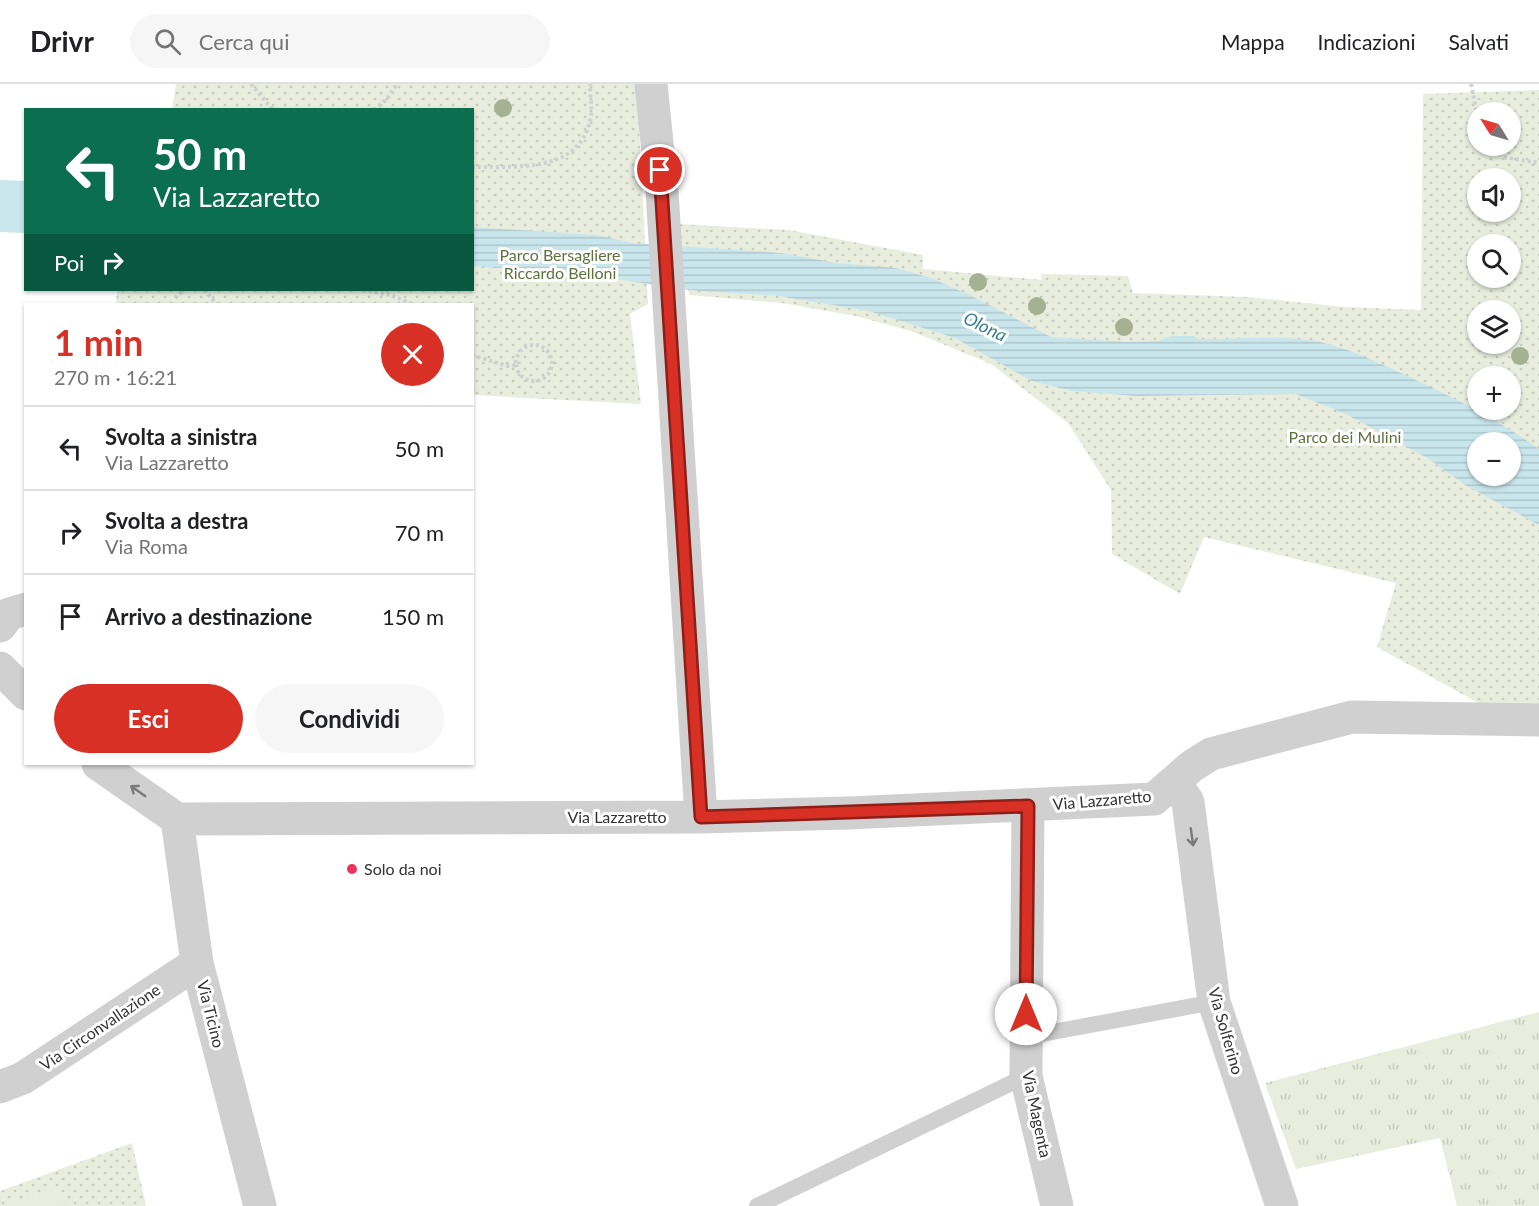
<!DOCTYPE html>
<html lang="it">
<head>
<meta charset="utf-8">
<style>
	:root { --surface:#fff; --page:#f6f6f6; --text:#202124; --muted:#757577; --line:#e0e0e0; --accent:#d93025 }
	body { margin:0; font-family:Lato,sans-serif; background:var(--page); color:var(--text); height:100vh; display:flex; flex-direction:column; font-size:22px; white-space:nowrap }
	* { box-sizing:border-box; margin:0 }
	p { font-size:20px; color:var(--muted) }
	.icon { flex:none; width:33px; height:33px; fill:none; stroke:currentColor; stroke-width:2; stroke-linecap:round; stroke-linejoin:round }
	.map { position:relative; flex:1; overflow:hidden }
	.side { position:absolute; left:24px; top:219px; width:450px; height:462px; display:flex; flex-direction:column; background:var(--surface); border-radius:0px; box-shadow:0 2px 4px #0004 }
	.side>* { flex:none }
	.top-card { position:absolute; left:24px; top:24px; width:450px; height:183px; border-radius:0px; box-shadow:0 2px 4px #0004; background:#0b6e4f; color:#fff; overflow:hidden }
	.needle { width:39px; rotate:307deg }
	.fabs { position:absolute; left:1467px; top:18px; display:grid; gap:12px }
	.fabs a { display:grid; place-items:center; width:54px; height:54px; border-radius:50%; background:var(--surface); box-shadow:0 2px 4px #0004; font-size:30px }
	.pin { position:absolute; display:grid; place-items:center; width:51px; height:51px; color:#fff; margin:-26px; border:3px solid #fff; border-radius:50%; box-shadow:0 2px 6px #0007 }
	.me { position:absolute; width:66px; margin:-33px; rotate:0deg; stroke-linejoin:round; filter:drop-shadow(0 0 4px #0008) }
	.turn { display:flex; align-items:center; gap:21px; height:126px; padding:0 30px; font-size:27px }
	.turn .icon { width:78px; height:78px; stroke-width:2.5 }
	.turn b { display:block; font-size:42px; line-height:51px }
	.then { display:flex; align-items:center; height:57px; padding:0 30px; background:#0003; gap:12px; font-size:22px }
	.round { display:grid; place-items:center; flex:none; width:63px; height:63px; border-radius:32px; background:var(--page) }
	.headline { display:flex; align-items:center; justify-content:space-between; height:102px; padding:0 30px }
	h1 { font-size:36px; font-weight:700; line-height:45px; color:var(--accent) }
	.cta { display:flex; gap:12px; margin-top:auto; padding:12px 30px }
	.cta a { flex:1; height:69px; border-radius:36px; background:var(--accent); color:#fff; font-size:24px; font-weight:700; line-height:69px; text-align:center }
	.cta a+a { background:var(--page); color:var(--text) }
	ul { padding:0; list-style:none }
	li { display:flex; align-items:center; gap:18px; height:84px; padding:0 30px; border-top:2px solid var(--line) }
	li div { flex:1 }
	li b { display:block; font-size:22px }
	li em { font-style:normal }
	header { display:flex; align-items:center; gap:36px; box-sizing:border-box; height:84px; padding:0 30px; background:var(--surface); border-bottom:2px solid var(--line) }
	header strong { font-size:28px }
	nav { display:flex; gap:33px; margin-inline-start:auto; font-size:21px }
	.search { width:420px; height:54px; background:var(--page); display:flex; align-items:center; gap:15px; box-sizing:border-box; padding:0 21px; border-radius:33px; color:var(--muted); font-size:22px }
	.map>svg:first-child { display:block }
</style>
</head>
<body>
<header>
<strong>Drivr</strong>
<div class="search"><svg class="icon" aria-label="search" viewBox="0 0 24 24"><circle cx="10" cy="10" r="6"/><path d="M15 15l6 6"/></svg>Cerca qui</div>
<nav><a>Mappa</a><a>Indicazioni</a><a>Salvati</a></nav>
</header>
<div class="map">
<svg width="1539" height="1122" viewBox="0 0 1539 1122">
	<defs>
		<pattern id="grass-tufts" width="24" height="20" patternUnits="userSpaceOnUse" patternTransform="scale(1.5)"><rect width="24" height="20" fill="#e8edde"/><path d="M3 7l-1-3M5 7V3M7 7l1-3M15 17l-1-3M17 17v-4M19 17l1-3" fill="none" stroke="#c7ccbf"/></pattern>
		<pattern id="park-dots" width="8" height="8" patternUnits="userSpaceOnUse" patternTransform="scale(1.5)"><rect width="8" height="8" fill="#e8edde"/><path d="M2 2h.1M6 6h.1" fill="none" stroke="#c7ccbf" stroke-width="1.8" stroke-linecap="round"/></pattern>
		<pattern id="water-rules" width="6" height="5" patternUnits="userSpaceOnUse" patternTransform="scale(1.5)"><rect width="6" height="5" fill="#cae6ed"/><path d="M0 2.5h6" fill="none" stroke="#aec6cc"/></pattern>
	</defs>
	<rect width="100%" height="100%" fill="#fff"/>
	<path fill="url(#grass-tufts)" d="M1539 928V1122H1457L1440 1054 1296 1085 1265 999Z"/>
	<path fill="url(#park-dots)" fill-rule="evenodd" d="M176 0H637L648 220 630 230 641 320 473 311 472 220H116L117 206H472V26L172 25Z
		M1539 6V623L1482 621 1377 563 1396 499 1204 453 1180 510 1112 470 1111 406 1068 339 991 280 911 247 856 232 782 219 689 211 677 140 789 146 923 171V185L1042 196 1041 190 1128 192 1133 209 1247 213 1345 223 1421 226 1423 10ZM1478 28H1510V62H1478ZM1478 94H1510V128H1478ZM1478 160H1510V194H1478ZM1478 226H1510V260H1478ZM1478 292H1510V326H1478ZM1478 358H1510V392H1478Z
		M0 110 25 112V138L0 137Z
		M132 1059 146 1122H0V1107Z"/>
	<path fill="#e8edde" d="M58 1102 65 1122H2Z"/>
	<path fill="url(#water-rules)" fill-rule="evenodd" d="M0 124 25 125V140L0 136Z
		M472 143 597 151 633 159 781 169 837 179 896 184 931 194 970 211 1051 253 1129 258 1158 257 1171 252H1193L1199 255C1233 255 1267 252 1300 255 1336 258 1371 275 1403 290 1453 313 1494 333 1539 365V441L1465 401 1429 375 1348 331 1296 310 1136 312 1072 307 1032 297 955 254 869 227 779 212 688 206 590 191 473 182ZM1478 358H1510V392H1478Z"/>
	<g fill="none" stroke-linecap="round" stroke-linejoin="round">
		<path stroke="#cae6ed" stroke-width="52" d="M0 122 26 123"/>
		<path stroke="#d0d0d0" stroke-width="4" stroke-dasharray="3 3" stroke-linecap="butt" d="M251 0 273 26
			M1471 0 1478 35
			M374 26 387 15 397 0
			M1490 62 1503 73 1539 79
			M472 83C516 82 577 90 590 37 593 26 590 11 590 0
			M204 206 217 220
			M363 206 391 211 412 220
			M175 214 184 206
			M516 279a18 18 0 1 1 36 0a18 18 0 1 1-36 0Z
			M472 271 507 282 516 281"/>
		<path stroke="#d0d0d0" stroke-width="16" d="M1026 953 1214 918
			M757 1122 1026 992"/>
		<path stroke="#d0d0d0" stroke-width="33" d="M651 0 662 107 701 733
			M0 542 9 530 26 525
			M0 584 26 610
			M98 680 177 735
			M1175 698 1188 718 1214 918 1282 1122
			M1028 722 1026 992 1057 1122
			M177 735 701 733 848 729 1154 715 1192 682 1211 670 1352 633 1539 636
			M177 735 197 879 260 1122
			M0 1003 23 994 197 879"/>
	</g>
	<g fill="#a6b194">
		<circle cx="503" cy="24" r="9"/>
		<circle cx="978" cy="198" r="9"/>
		<circle cx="1037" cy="222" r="9"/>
		<circle cx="1124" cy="243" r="9"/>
		<circle cx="1520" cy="272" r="9"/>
	</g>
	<defs><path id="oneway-shaft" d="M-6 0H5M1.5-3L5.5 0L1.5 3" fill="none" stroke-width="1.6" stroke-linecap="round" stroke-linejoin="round" transform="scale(1.5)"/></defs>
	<g stroke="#7a7a7a">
		<use href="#oneway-shaft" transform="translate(138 707) rotate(-145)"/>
		<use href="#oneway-shaft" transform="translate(1192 753) rotate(82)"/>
	</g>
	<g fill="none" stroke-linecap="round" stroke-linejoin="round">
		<defs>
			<path id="route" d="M660 86 701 733 1028 722 1026 930"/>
		</defs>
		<use href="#route" stroke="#8d1f18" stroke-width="15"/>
		<use href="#route" stroke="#d93025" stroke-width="10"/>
	</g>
	<circle fill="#ee315d" stroke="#fff" stroke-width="2" cx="352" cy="785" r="6"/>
	<g text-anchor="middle" stroke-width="6" stroke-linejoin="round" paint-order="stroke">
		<g font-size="16" fill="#5e723d" stroke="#fff">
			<text x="560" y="177">Parco Bersagliere<tspan x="560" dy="18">Riccardo Belloni</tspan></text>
			<text x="1345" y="359">Parco dei Mulini</text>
		</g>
		<g font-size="16" fill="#333" stroke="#fff">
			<text transform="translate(1102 716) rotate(-5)" y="6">Via Lazzaretto</text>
			<text x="617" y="739">Via Lazzaretto</text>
			<text transform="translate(211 930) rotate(76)" y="6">Via Ticino</text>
			<text transform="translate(100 943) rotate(-34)" y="6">Via Circonvallazione</text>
			<text transform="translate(1226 947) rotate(74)" y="6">Via Solferino</text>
			<text transform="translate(1037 1030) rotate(78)" y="6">Via Magenta</text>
		</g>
		<g font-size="16" fill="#333" stroke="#fff" text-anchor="start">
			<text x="364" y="791">Solo da noi</text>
		</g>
		<g font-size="18" font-style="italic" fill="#397f94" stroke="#fff">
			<text transform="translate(985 243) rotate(26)" y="6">Olona</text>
		</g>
	</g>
</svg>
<div class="fabs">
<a><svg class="needle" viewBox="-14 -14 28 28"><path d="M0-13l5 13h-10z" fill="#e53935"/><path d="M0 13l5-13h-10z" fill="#757577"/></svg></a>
<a><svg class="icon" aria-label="sound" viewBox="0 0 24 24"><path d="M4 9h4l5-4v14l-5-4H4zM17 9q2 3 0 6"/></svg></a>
<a><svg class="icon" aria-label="search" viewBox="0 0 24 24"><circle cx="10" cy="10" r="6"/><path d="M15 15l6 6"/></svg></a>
<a><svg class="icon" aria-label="layers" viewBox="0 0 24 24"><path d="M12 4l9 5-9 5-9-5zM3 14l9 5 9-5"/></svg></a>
<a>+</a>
<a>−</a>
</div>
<div class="pin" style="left:660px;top:86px;background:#d93025"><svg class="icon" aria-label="arrive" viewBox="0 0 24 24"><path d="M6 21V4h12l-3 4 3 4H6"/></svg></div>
<svg class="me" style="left:1026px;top:930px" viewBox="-20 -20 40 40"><circle r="19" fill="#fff"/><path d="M0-13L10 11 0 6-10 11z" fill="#d93025"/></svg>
<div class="top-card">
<div class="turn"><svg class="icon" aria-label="left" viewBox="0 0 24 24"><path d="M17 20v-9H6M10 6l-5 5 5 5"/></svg><div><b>50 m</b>Via Lazzaretto</div></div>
<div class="then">Poi<svg class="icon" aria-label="right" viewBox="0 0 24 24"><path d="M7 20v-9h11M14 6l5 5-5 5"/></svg></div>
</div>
<section class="side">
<div class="headline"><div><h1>1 min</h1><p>270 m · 16:21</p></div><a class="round" style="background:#d93025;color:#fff"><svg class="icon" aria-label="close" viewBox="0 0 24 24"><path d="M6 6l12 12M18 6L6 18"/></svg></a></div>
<ul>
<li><svg class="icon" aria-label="left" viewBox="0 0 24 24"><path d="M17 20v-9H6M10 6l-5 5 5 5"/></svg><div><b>Svolta a sinistra</b><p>Via Lazzaretto</p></div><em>50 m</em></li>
<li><svg class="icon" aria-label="right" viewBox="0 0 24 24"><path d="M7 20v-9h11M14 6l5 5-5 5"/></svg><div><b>Svolta a destra</b><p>Via Roma</p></div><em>70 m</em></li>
<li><svg class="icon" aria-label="arrive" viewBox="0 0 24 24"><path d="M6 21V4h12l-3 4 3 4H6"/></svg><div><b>Arrivo a destinazione</b></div><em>150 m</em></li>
</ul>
<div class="cta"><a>Esci</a><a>Condividi</a></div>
</section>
</div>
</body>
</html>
